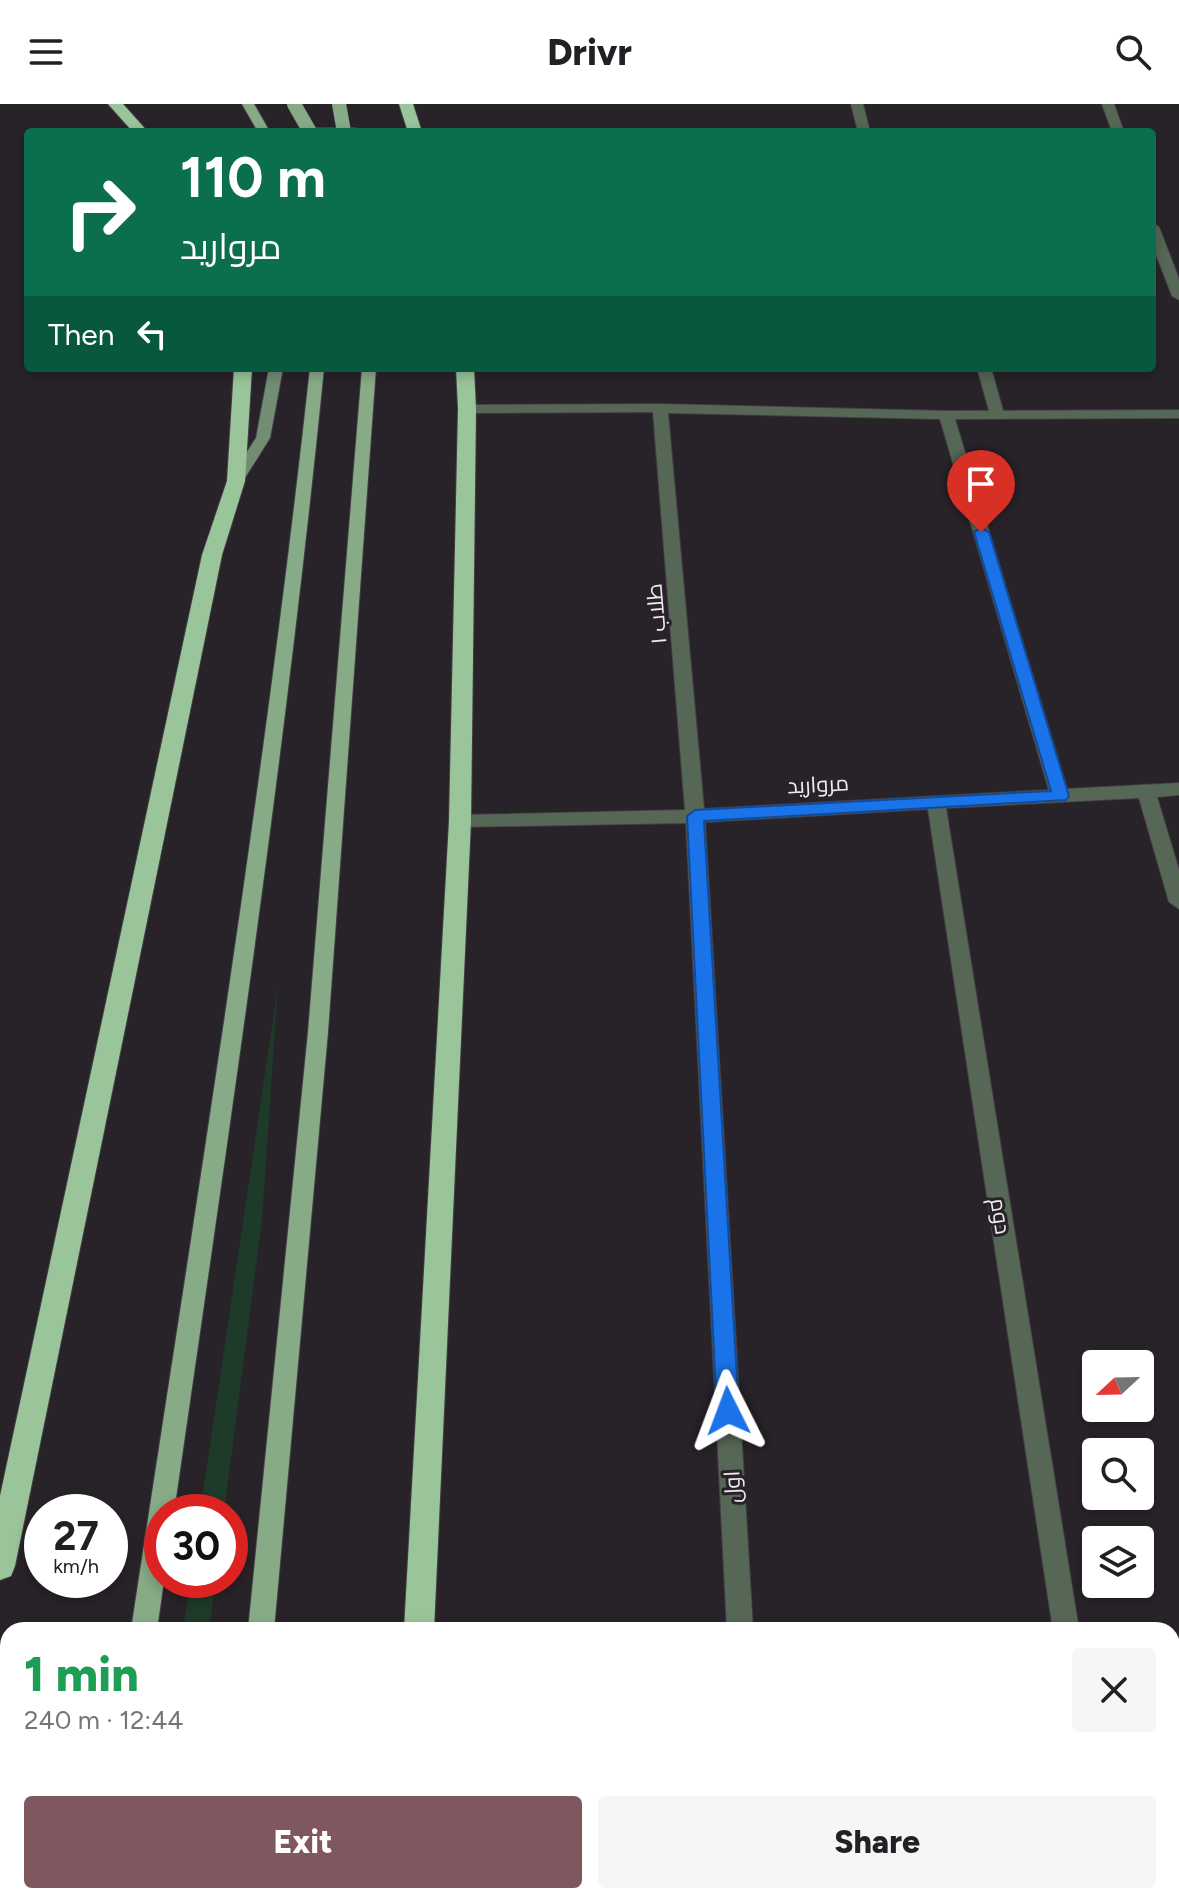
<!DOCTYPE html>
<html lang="en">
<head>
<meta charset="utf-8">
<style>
	:root { --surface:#fff; --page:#f6f6f6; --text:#202124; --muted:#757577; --accent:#7f575e }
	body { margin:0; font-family:Figtree,Cairo,sans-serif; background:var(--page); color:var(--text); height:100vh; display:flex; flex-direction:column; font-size:30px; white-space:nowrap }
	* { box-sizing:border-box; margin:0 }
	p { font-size:26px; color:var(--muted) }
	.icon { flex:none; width:44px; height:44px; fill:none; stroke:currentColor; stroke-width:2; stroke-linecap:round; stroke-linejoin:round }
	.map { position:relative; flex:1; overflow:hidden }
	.drawer { position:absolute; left:0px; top:1518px; width:1180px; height:282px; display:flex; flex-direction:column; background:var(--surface); border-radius:24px 24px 0 0; box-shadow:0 4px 12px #0003 }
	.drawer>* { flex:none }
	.hud { position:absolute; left:24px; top:24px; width:1132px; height:244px; border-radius:8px; box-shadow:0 4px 12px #0003; background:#0b6e4f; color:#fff; overflow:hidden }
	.needle { width:52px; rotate:248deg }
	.controls { position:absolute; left:1082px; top:1246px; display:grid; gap:16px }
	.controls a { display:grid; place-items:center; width:72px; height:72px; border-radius:8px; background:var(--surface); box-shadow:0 4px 12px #0003; font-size:40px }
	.speed { position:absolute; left:24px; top:1390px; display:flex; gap:16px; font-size:40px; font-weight:700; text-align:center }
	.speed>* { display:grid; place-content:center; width:104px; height:104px; border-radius:50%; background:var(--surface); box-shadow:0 4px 12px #0003; line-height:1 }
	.speed small { font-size:20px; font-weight:400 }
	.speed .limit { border:12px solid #d22; background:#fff; color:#111 }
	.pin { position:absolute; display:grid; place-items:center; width:68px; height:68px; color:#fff; margin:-82px -34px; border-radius:50% 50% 50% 0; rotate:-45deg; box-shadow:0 0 8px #0007 }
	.pin .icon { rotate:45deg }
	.me { position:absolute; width:88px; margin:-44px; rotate:357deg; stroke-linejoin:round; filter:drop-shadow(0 0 6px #0008) }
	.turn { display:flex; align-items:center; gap:28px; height:168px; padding:0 24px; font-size:36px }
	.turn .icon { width:104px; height:104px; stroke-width:2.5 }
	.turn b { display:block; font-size:56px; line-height:68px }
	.then { display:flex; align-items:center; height:76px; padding:0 24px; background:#0003; gap:16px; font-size:30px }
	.round { display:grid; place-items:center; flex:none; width:84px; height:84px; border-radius:8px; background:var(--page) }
	.head { display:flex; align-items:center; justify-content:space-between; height:136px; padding:0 24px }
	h1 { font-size:48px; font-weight:800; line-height:60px; color:#1e9e55 }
	.button { display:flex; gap:16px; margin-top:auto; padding:16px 24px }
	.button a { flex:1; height:92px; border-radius:8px; background:var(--accent); color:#fff; font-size:32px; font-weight:800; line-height:92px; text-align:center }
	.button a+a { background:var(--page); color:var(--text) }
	header { display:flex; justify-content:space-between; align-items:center; height:104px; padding:0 24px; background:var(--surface); font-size:36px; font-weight:800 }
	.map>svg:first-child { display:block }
</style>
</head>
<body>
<header><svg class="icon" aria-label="menu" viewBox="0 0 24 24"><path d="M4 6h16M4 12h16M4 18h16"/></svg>Drivr<svg class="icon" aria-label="search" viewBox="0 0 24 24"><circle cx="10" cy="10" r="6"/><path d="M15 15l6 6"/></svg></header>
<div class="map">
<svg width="1179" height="1799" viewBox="0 0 1179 1799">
	<rect width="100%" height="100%" fill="#282229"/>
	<path fill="#1e3a28" d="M278 882 262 1116 224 1408H200Z
		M190 1476H216L209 1526H183Z"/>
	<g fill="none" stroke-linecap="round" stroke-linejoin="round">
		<defs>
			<path id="lane" d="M977 264H991L1004 310 1002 313H992L990 310Z"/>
			<path id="street" d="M851 0H863L870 28H858Z
				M1102 0H1114L1124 28H1112Z
				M1152 119 1159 123 1179 175V196L1172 192 1152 140Z
				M660 300 946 307 1179 306V314L955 315 1067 685 1179 679V691L1157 693 1179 766V805L1169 798 1139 694 946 704 1079 1526H1053L928 705 705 718 753 1526H727L686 719 460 723 451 717 460 711 685 706 653 308 467 309 460 305 467 301ZM668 309 940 315 1049 686 704 705Z
				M1172 1565H1179V1591H1172Z
				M1172 1750H1179V1778H1172Z
				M725 1792H753L754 1799H726Z
				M1104 1792H1132L1134 1799H1106Z"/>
			<path id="secondary" d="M308 24H356L362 28H302Z
				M269 264H283L270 334 241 380H231L228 377 256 334Z"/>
			<path id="primary" d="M242 0H254L270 28H258Z
				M310 264H324C286 647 229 1027 174 1408H162L164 1476 157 1526H131C195 1106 264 686 310 264Z
				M362 264H376L328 928 274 1526H248L308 928Z
				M89 1792H117L116 1799H88Z
				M218 1792H246L245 1799H217Z"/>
			<path id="highway" d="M108 0H123L148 28H133Z
				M399 0H413L422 28H408Z
				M234 264H252L245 377 222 451 15 1462 11 1472 0 1476V1392L202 451 227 377Z
				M456 264H474L476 305 471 717 434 1526H404L449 717 458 305Z
				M383 1792H417V1799H383Z"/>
		</defs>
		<use href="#lane" stroke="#443e45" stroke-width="2"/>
		<use href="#street" stroke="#443e45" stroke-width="2"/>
		<use href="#secondary" stroke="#443e45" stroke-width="2"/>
		<use href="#primary" stroke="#443e45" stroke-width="2"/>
		<use href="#highway" stroke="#443e45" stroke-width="2"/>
		<use href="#lane" fill="#566756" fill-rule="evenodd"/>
		<use href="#street" fill="#566756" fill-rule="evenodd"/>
		<use href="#secondary" fill="#728d72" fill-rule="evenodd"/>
		<use href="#primary" fill="#87aa87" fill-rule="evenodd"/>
		<use href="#highway" fill="#9ac49a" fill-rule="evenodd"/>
		<defs>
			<path id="primary-bridge" d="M294 0 310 28
				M339 0 344 28"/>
		</defs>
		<use href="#primary-bridge" stroke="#443e45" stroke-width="15" stroke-linecap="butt"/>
		<use href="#primary-bridge" stroke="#87aa87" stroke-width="14"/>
	</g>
	<path fill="#1a73e8" stroke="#114b97" stroke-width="2" d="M981 424 989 428 1069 692 1066 696 704 717 739 1307 735 1314 728 1317 720 1314 717 1307 687 712 695 706 1051 687 974 428Z"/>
	<g text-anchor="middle" stroke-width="6" stroke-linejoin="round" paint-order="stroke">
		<g font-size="22" fill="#eeeaef" stroke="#282229">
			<text transform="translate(656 510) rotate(-95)" y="8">طلاب ۱</text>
			<text transform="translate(818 680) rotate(-3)" y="8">مروارید</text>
			<text transform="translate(1001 1112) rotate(81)" y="8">دوم</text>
			<text transform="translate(732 1383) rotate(-93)" y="8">اول</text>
		</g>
	</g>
</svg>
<div class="controls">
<a><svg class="needle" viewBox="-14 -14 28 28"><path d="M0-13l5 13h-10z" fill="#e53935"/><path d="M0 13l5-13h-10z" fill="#757577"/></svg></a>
<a><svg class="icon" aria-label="search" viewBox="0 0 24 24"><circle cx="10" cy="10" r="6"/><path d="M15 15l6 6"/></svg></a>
<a><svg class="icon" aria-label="layers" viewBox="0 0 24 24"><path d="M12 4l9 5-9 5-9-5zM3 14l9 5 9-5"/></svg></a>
</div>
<div class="speed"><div>27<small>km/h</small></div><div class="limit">30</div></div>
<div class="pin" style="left:981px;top:428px;background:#d93025"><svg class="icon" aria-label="arrive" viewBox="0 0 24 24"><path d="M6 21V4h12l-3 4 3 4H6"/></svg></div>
<svg class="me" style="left:728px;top:1307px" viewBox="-20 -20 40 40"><path d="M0-17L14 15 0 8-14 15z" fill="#1a73e8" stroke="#fff" stroke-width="4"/></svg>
<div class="hud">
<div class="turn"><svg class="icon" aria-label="right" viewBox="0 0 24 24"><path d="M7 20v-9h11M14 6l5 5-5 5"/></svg><div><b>110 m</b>مروارید</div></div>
<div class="then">Then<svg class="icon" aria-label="left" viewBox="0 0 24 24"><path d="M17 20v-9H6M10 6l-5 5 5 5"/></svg></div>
</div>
<section class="drawer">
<div class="head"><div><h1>1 min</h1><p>240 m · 12:44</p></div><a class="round"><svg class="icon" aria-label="close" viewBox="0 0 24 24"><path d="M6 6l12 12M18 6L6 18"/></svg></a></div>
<div class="button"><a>Exit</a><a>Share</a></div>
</section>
</div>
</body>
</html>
